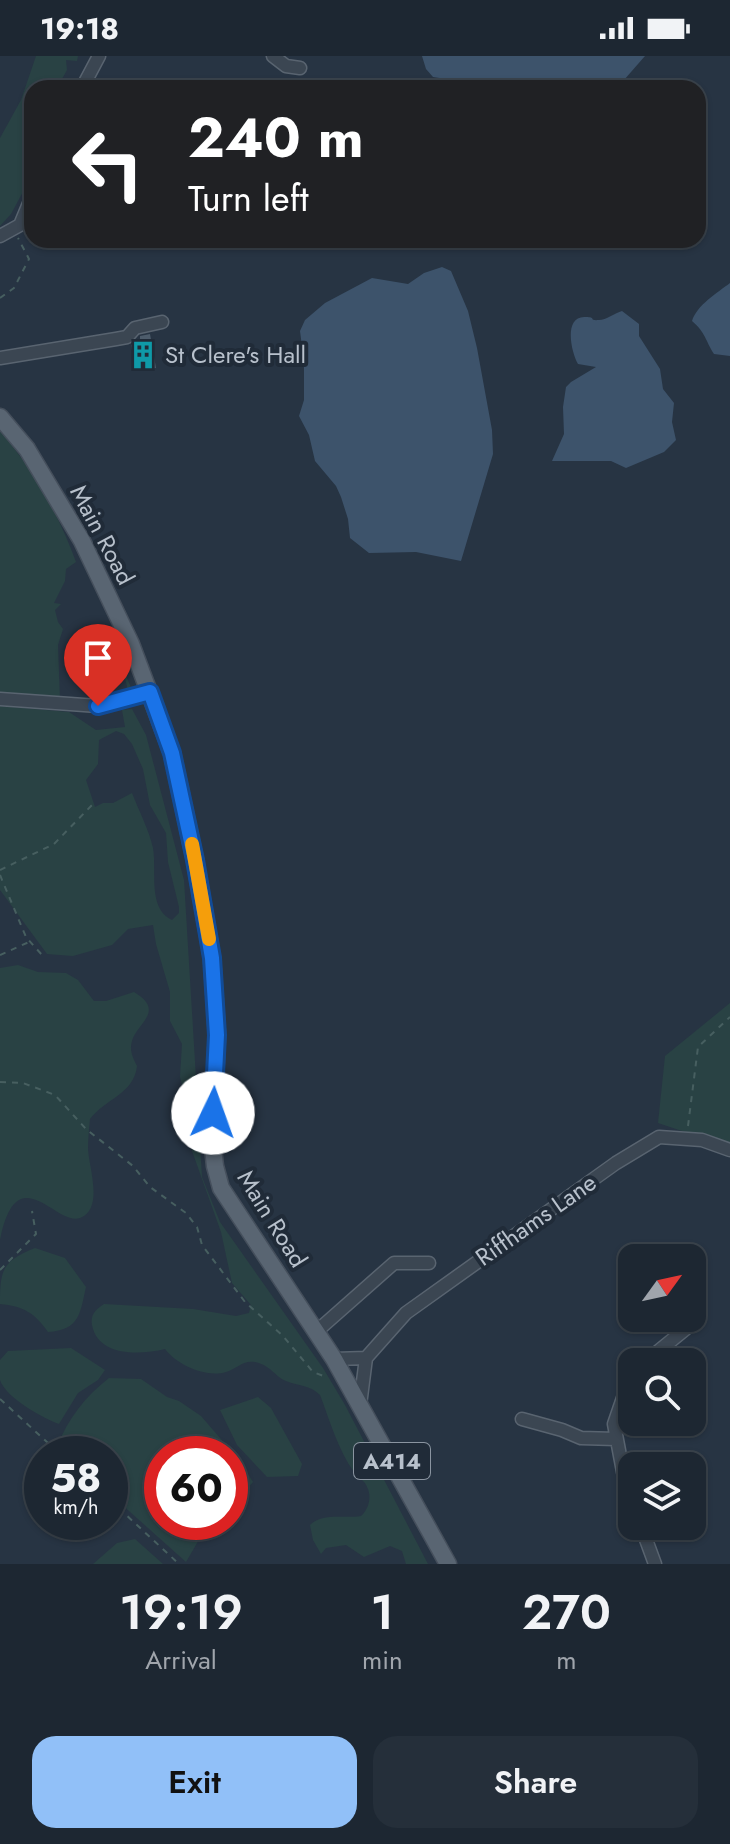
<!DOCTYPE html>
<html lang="en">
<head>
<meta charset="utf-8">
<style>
	:root { --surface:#1d2732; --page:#252f3a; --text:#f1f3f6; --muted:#a0a5ac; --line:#3b444d; --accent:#91c0f8 }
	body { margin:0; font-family:Jost,sans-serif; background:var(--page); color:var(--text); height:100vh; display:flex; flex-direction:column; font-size:30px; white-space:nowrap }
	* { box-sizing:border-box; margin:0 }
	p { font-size:26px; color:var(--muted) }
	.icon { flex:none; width:44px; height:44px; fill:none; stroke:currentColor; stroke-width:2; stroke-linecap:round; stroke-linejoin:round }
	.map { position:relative; height:1508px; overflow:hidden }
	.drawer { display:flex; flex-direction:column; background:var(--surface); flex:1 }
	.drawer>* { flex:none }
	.guide { position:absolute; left:24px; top:24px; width:682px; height:168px; border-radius:24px; box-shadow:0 2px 6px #0004,0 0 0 2px var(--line); background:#202124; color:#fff; overflow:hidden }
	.needle { width:52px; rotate:57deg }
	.controls { position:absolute; left:618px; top:1188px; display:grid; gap:16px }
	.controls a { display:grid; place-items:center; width:88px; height:88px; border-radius:16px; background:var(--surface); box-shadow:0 2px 6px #0004,0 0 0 2px var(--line); font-size:40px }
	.speed { position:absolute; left:24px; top:1380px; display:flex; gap:16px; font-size:40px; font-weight:700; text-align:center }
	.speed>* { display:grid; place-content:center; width:104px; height:104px; border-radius:50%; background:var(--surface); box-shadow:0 2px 6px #0004,0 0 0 2px var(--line); line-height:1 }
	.speed small { font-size:20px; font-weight:400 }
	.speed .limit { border:12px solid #d22; background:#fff; color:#111 }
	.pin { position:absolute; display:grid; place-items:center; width:68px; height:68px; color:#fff; margin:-82px -34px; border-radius:50% 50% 50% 0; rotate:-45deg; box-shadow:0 0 8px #0007 }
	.pin .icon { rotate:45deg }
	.me { position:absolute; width:88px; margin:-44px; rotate:3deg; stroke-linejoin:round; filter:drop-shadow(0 0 6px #0008) }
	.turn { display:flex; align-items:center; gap:28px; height:168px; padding:0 32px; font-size:36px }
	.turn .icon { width:104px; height:104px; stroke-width:2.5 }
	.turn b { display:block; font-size:56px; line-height:68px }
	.eta { display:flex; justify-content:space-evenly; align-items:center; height:136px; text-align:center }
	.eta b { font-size:48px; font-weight:600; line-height:56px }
	.cta { display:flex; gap:16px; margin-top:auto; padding:16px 32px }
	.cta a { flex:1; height:92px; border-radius:24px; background:var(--accent); color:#111; font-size:32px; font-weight:600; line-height:92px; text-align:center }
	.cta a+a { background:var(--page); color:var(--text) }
	.status { display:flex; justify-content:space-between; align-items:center; height:56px; padding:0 40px; background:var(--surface); direction:ltr }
	.status svg { height:22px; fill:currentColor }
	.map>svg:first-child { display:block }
</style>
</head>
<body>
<div class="status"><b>19:18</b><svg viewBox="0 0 49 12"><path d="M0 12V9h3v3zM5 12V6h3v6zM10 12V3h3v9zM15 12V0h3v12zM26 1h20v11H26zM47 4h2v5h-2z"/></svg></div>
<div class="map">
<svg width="730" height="1508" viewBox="0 0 730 1508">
	<rect width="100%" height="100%" fill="#273443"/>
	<path fill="#294244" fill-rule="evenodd" d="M36 0H78L77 5 66 4 67 14 57 32H32V119L11 158 0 170V82L21 44Z
		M0 375C33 413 59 459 76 506L66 513 65 525 54 547 61 548 55 554 58 566 63 573 58 589 60 644 97 646 125 637 127 630 120 606 133 636C106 660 34 646 0 643Z
		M0 650 69 656 96 674 125 671 122 654 132 653 146 679 184 824 202 1121 220 1166 323 1312 345 1349 428 1508H406L402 1495 390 1490 364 1501 346 1489 326 1492 321 1498 313 1484 310 1469C323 1456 344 1463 361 1460 369 1453 372 1440 367 1431 365 1425 358 1421 354 1416 338 1394 330 1365 320 1339 310 1329 299 1330 286 1325 274 1320 272 1310 255 1306 242 1304 237 1313 226 1316 206 1322 177 1309 165 1293 140 1299 98 1301 92 1269 90 1259 96 1253 104 1248L193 1253 236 1260 249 1257 251 1249 232 1227 221 1176 192 1095 189 1055 180 1021 182 988 170 965V936L156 888 153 869 128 873 112 889 73 900 47 898 0 834ZM116 675 124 678 132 688 143 713 150 749 166 777 168 806 179 851V857L172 864C147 852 157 815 153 792 149 774 139 755 132 737L113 747H103L95 751 86 724 98 708 99 684Z
		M18 909 38 916 66 917 78 924 94 945H106L134 936C166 955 137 967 132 985 129 994 133 1002 137 1010 134 1038 105 1043 90 1063 89 1073 88 1083 88 1093 89 1112 104 1153 80 1162 56 1171 17 1099 0 1184V912Z
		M730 947V1091L658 1067 665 1000Z
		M35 1192 65 1202 86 1231C80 1257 80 1274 48 1276 35 1257 23 1250 0 1248 0 1214 2 1205 35 1192Z
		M71 1292 105 1314 98 1324 78 1337 59 1368C43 1362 6 1342 0 1324 0 1319 0 1309 0 1304L8 1295Z
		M109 1322 141 1323 167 1341 179 1345 201 1360 239 1404 253 1426 230 1453V1398H162V1466H217L200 1482 186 1506 110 1438V1398H65L57 1391C68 1362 86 1340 109 1322Z
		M258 1341 271 1352 302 1408 298 1420 267 1421 237 1389 220 1354Z
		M135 1483 163 1508H93L117 1487Z"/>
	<path fill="#3d536b" d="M422 0H645L624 24 609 32H461L459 25 433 21 426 13Z
		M442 211 451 215 468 255 477 292 492 374 493 398 461 505 416 496 369 497 350 482 348 463 341 441 336 430 315 405 309 379 299 360 304 344V306L300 275 305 264 325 247 372 222 408 228 424 217Z
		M730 227V300L714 298C705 284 706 277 692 265 697 249 717 237 730 227Z
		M622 255 639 268V280L660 313 663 333 674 347 672 366 676 384 664 396 626 412 611 405H552L564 378 563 351 566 331 571 326 596 311 578 308C571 296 563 259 586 261 597 261 588 265 599 264 606 264 615 257 622 255Z"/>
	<path fill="#4d5c6b" d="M150 278 156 312 136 315 131 289 140 285V280Z"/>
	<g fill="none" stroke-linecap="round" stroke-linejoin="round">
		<defs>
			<path id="minor" d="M273 0 286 10 300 12
				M82 32 99 0
				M0 180 20 169 32 140
				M0 302 116 283 127 281 135 272 162 266
				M0 643 98 650 150 636
				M317 1275 394 1207H429
				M334 1303 366 1302
				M645 1306 688 1271
				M632 1316 614 1368 625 1426 632 1446
				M360 1349 366 1302 406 1257 616 1107 659 1081 702 1084 730 1094
				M522 1363 562 1374 581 1382 616 1383
				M641 1470 655 1508"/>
			<path id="major" d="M0 361 27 393 82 485 131 588 172 697 195 804 212 902 217 979 212 1083 215 1110 221 1132 334 1303 448 1508"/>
		</defs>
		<use href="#minor" stroke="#596470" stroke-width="15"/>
		<use href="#major" stroke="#454f5c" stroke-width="19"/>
		<path stroke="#475f60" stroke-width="2" stroke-dasharray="6 6" stroke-linecap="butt" d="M0 242 14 232 29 203 18 182
			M0 814 54 788 94 747
			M0 819 26 881 42 899
			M0 899 29 886
			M0 1026 23 1027 55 1039 86 1073 133 1110 150 1131 186 1157 197 1171 202 1189 245 1246 283 1280 313 1316 326 1321
			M688 1070 698 991 730 961
			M0 1214 36 1178 32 1155
			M0 1343 60 1398
			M110 1444 179 1508"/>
		<use href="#minor" stroke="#3b4652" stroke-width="12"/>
		<use href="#major" stroke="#596572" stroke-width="16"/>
	</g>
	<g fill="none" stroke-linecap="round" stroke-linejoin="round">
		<defs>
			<path id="route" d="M98 650 150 636 172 697 195 804 212 902 217 979 213 1057"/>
		</defs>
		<use href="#route" stroke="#114b97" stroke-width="20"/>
		<use href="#route" stroke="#1a73e8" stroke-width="14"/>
		<path stroke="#f59e0b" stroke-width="14" d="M192 788 209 883"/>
	</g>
	<defs>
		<symbol id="building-bare" viewBox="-9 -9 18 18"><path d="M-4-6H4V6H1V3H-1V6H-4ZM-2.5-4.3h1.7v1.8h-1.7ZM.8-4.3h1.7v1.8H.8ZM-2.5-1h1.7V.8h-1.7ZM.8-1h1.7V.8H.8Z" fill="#0f9aa8" stroke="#202b38" stroke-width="2.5" paint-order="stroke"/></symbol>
	</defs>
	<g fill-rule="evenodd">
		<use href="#building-bare" x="123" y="279" width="40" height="40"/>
	</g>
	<g text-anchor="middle" stroke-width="8" stroke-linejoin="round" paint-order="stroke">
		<rect fill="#202b38" stroke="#8a94a0" stroke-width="2" x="354" y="1387" width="76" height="36" rx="6"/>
		<g font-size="22" font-weight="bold" fill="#b8c1cc">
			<text x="392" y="1413">A414</text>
		</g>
		<g font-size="24" fill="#b8c1cc" stroke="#202b38" text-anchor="start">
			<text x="165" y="307">St Clere's Hall</text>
		</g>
		<g font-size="24" fill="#b8c1cc" stroke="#202b38">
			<text transform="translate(102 479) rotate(62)" y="8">Main Road</text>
			<text transform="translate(272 1163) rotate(58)" y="8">Main Road</text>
			<text transform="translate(536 1164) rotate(-35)" y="8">Riffhams Lane</text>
		</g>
	</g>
</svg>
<div class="controls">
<a><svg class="needle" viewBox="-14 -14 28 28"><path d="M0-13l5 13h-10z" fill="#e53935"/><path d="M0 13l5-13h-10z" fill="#a0a5ac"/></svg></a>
<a><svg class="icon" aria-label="search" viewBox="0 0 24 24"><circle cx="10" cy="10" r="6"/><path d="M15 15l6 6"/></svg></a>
<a><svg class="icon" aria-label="layers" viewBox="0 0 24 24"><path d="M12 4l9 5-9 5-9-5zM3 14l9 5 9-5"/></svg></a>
</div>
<div class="speed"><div>58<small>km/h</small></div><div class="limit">60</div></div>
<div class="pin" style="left:98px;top:650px;background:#d93025"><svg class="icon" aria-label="arrive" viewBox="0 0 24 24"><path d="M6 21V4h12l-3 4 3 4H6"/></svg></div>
<svg class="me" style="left:213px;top:1057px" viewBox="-20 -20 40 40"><circle r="19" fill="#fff"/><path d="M0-13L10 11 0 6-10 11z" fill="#1a73e8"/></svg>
<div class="guide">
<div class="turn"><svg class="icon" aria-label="left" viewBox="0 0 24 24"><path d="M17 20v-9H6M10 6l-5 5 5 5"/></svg><div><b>240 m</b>Turn left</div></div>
</div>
</div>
<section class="drawer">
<div class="eta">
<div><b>19:19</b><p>Arrival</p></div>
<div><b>1</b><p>min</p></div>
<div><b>270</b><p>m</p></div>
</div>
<div class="cta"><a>Exit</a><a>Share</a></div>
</section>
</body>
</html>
